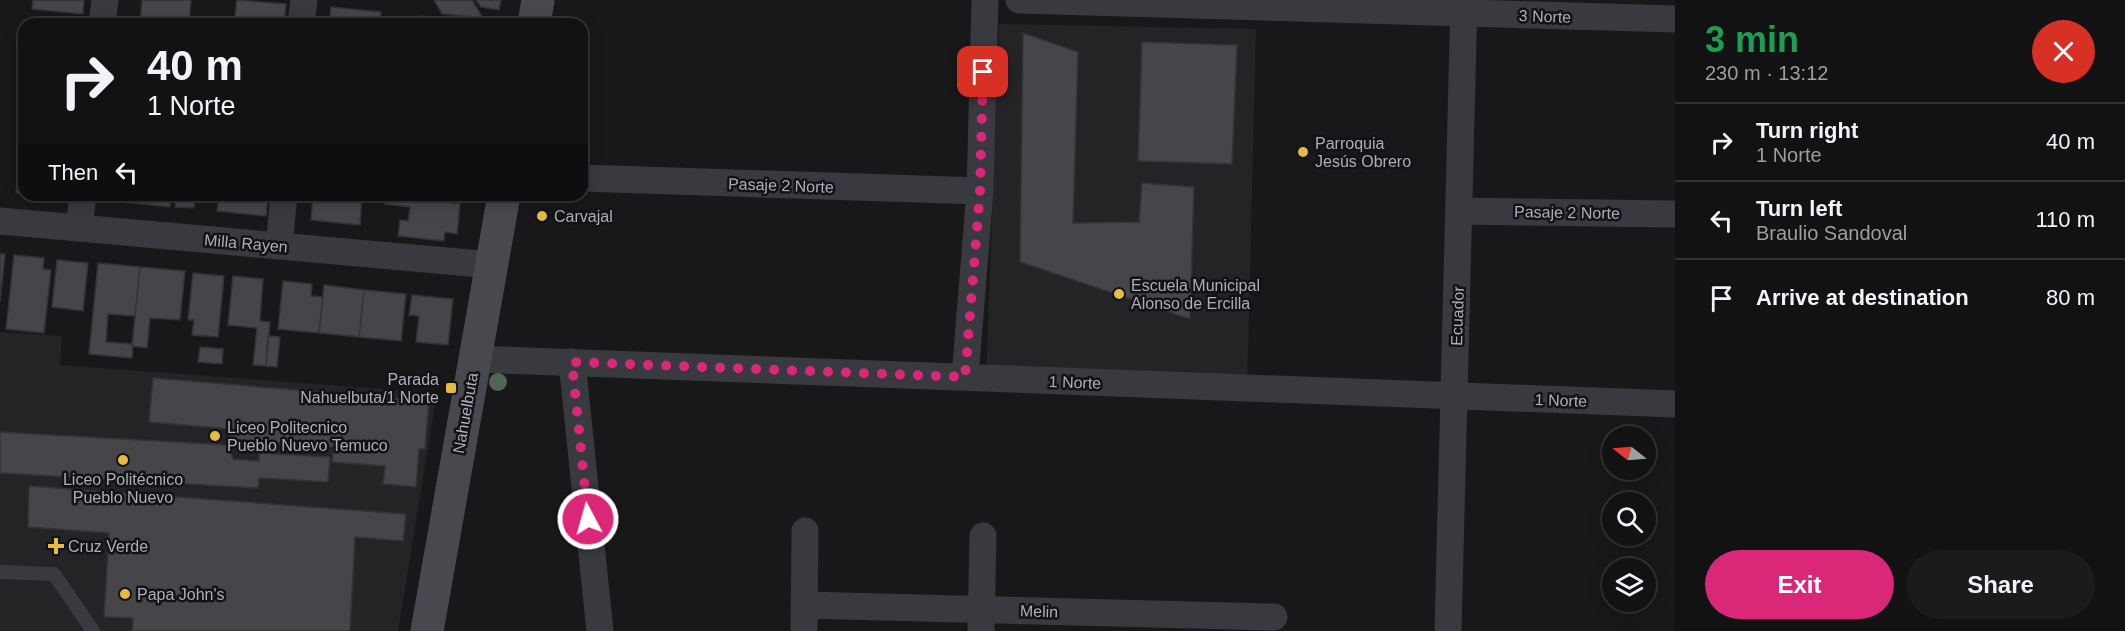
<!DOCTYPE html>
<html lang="en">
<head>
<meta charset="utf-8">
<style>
	:root { --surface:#121214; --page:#1b1b1d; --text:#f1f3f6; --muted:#9c9ea0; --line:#313234; --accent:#db2777 }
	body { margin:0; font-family:Arial,sans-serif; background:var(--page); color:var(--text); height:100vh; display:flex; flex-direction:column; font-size:22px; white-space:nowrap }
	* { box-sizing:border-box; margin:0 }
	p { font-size:20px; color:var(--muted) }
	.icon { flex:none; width:33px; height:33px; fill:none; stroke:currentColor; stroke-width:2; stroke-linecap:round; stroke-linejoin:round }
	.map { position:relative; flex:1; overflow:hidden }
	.side { display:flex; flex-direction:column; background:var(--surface); width:450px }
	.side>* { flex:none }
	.hud { position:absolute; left:18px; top:18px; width:570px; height:183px; border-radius:18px; box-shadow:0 3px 15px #0003,0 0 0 2px var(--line); background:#121214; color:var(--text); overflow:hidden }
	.needle { width:39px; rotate:287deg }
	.tools { position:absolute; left:1602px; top:426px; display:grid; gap:12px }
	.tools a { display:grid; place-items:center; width:54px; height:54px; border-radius:50%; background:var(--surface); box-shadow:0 3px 15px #0003,0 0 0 2px var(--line); font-size:30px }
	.pin { position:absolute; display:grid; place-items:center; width:51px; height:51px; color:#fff; margin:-26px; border-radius:12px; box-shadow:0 3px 9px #0006 }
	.me { position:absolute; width:66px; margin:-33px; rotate:354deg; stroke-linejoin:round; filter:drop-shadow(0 0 4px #0008) }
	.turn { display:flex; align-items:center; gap:21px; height:126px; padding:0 30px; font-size:27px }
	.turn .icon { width:78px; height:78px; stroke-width:2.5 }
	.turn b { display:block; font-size:42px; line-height:51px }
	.then { display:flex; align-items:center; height:57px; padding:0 30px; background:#0003; gap:12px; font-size:22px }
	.round { display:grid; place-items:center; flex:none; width:63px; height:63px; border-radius:32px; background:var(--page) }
	.head { display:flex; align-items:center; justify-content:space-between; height:102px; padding:0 30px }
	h1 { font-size:36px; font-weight:700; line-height:45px; color:#1e9e55 }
	.primary-button { display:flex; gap:12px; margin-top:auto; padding:12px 30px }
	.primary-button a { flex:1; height:69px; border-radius:36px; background:var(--accent); color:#fff; font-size:24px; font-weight:700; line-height:69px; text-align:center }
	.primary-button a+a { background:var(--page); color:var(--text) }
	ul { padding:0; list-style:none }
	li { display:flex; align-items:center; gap:18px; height:78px; padding:0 30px; border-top:2px solid var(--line) }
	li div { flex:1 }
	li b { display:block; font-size:22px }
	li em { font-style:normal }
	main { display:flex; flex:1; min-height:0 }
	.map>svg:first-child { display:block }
</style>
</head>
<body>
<main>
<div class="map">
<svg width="1675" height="631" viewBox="0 0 1675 631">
	<rect width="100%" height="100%" fill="#18181a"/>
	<path fill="#242427" d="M999 24 1256 29 1247 392 986 381Z
		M0 332 62 336 60 365 437 393 398 631H0Z"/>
	<path fill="#45454a" stroke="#333236" stroke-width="1.5" d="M33 0H84L83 14 32 9Z
		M142 0H191L189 24H140Z
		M237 0 286 4 284 24H234Z
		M434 0H472L483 18 442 14Z
		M476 0H501L499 10 481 7Z
		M331 7 381 12 380 24H329Z
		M419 16 483 23V24H418Z
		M1023 33 1078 52 1073 223 1139 222 1142 183 1194 187 1190 319 1020 262Z
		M1142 42 1237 45 1232 164 1138 161Z
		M24 111V153L20 152Z
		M19 158 24 159V194L16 193Z
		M123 195H171L170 207 122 202Z
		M176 195H195L194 208 175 207Z
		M219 195H268L266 216 217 211Z
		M313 195 362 196 360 225 311 220Z
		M385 195 452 196 451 203 460 204 457 234 445 232 444 241 398 236 400 220 408 221 410 207 384 204Z
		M0 254H5L0 302Z
		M14 255 44 258 43 269 51 270 44 333 6 329Z
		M57 260 88 263 83 311 52 307Z
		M98 263 140 267 135 316 108 314 106 342 133 344 132 358 89 354Z
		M140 267 185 271 180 320 150 318 147 348 132 346Z
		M193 273 224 276 218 337 192 335 194 320H188Z
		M233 276 263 279 260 321 270 322 266 366 253 365 257 328 228 325Z
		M283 281 312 284 311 296 323 297 319 333 278 329Z
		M324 285 364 290 359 337 319 333Z
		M364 290 406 294 401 341 359 337Z
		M412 295 453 299 448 345 416 342 419 316 409 315Z
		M268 336 280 337 277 367 266 366Z
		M200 347 223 349 222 364 198 362Z
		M153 378 429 401 425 449H419L416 487 383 484 385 466 332 462 334 447 228 439 229 429 149 422Z
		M0 432 228 445 233 459 259 461V453L330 457 328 482 259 478 258 488 0 473Z
		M29 486 406 514 403 541 355 537 350 631H132L133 618 104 617 109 533 28 527Z"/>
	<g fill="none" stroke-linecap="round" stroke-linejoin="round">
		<path stroke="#393a3f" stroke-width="14" d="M0 572 54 574 93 631"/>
		<path stroke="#393a3f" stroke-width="27" d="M1019 0 1675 19
			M102 24 105 0
			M301 24 304 0
			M582 178 980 191
			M1460 211 1675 214
			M0 221 492 265
			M79 228 83 195
			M279 246 284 195
			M475 359 1675 404
			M572 362 600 631
			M965 377 980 191 985 0
			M804 605 1274 617
			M804 631 805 531
			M981 631 983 536
			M1448 631 1464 0"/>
		<path stroke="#48494f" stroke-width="33" d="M534 24 538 0
			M427 631 504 195"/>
	</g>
	<circle fill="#536456" cx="498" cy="382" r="9"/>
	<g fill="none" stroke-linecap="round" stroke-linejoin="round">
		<path stroke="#db2777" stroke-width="10" stroke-dasharray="0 18" d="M588 519 572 362 965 377 980 191 983 72"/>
	</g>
	<g fill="#e6bb44" stroke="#131315" stroke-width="2">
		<circle cx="1303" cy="152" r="6"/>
		<circle cx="542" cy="216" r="6"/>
		<circle cx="1119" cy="294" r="6"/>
		<rect x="445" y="382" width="12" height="12" rx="3"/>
		<circle cx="215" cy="436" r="6"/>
		<circle cx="123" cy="460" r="6"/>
		<path d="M53 537h6v6h6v6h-6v6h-6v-6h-6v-6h6z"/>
		<circle cx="125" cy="594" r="6"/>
	</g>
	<g text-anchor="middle" stroke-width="5" stroke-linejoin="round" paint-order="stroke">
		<g font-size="16" fill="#abafb9" stroke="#131315">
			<text transform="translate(1545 16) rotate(2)" y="6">3 Norte</text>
			<text transform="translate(781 185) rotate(2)" y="6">Pasaje 2 Norte</text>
			<text transform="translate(1567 212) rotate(1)" y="6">Pasaje 2 Norte</text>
			<text transform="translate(246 243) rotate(5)" y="6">Milla Rayen</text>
			<text transform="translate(1457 316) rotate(-88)" y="6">Ecuador</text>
			<text transform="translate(1075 382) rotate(2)" y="6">1 Norte</text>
			<text transform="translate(1561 400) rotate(2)" y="6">1 Norte</text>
			<text transform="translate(465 413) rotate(-80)" y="6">Nahuelbuta</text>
			<text transform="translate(1039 611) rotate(2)" y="6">Melin</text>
		</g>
		<g font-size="16" fill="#abafb9" stroke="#131315" text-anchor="start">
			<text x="1315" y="149">Parroquia<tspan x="1315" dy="18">Jesús Obrero</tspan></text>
			<text x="554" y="222">Carvajal</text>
			<text x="1131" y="291">Escuela Municipal<tspan x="1131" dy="18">Alonso de Ercilla</tspan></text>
			<text x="439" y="385" text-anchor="end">Parada<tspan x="439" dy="18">Nahuelbuta/1 Norte</tspan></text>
			<text x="227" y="433">Liceo Politecnico<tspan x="227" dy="18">Pueblo Nuevo Temuco</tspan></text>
			<text x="123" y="485" text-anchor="middle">Liceo Politécnico<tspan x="123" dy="18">Pueblo Nuevo</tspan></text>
			<text x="68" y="552">Cruz Verde</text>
			<text x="137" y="600">Papa John's</text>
		</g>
	</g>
</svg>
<div class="tools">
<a><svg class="needle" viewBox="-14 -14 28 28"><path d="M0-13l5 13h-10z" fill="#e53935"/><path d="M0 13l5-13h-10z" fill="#9c9ea0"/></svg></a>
<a><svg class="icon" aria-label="search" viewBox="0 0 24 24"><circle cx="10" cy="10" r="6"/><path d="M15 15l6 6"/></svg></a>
<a><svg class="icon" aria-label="layers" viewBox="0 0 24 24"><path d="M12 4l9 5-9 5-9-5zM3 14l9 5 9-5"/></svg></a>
</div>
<div class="pin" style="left:983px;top:72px;background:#d93025"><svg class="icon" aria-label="arrive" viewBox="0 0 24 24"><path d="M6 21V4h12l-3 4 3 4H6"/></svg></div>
<svg class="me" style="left:588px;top:519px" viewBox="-20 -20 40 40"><circle r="17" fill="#db2777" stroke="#fff" stroke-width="3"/><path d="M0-11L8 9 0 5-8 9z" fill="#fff"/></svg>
<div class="hud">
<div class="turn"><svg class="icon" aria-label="right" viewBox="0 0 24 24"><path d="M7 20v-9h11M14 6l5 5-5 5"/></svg><div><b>40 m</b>1 Norte</div></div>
<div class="then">Then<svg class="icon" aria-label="left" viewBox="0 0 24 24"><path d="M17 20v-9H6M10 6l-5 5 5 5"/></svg></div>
</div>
</div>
<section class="side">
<div class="head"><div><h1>3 min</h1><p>230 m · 13:12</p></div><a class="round" style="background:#d93025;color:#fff"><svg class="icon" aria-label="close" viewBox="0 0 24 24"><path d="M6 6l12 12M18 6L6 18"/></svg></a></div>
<ul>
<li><svg class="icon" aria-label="right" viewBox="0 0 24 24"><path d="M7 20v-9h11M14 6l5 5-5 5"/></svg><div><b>Turn right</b><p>1 Norte</p></div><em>40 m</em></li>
<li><svg class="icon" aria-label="left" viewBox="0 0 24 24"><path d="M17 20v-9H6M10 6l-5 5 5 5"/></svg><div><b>Turn left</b><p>Braulio Sandoval</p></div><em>110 m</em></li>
<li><svg class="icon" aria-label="arrive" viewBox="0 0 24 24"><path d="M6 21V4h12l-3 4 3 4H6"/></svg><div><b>Arrive at destination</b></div><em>80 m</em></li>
</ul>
<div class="primary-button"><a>Exit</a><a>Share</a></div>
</section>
</main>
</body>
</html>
